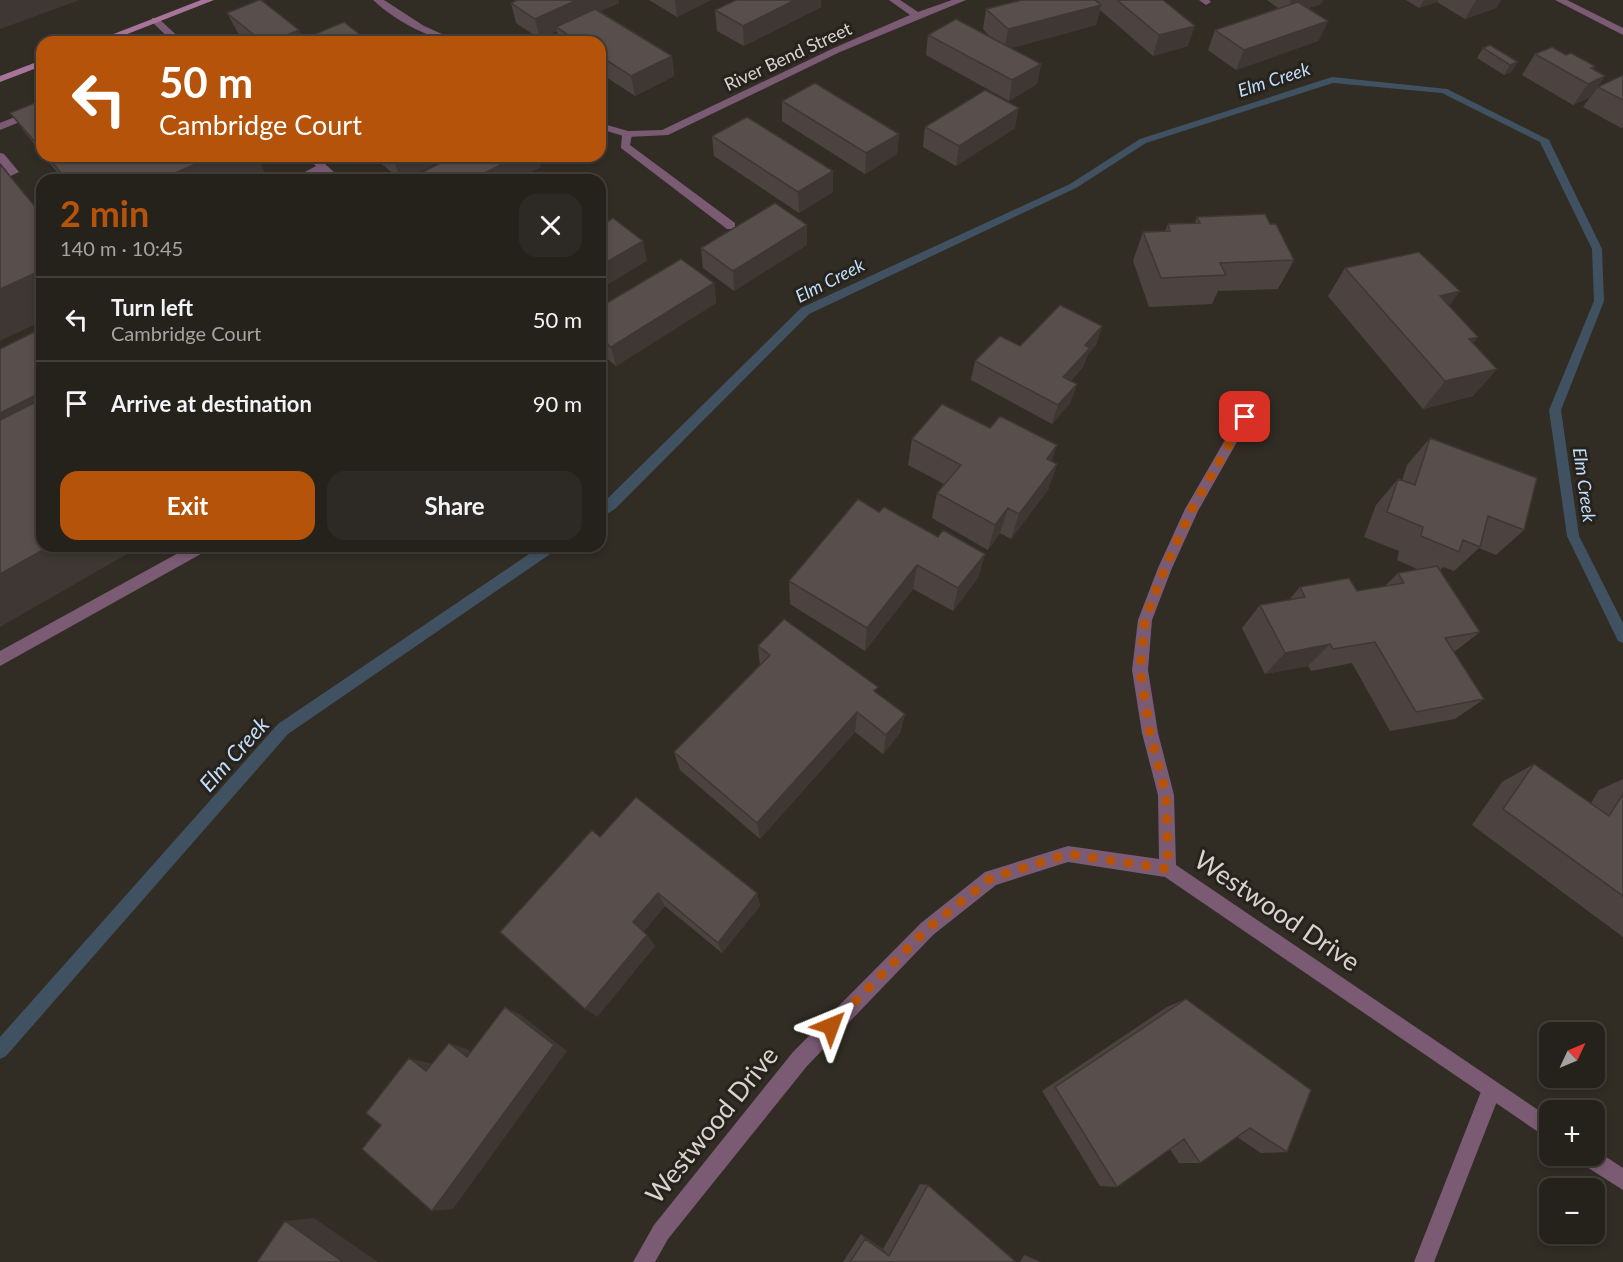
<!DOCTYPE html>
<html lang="en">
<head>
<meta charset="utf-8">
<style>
	:root { --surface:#25221c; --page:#2d2a25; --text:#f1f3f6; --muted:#a3a4a3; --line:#423f3b; --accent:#b45309 }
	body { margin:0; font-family:Lato,sans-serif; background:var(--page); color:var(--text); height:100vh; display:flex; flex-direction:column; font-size:22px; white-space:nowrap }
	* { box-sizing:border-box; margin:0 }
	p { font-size:20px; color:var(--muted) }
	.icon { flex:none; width:33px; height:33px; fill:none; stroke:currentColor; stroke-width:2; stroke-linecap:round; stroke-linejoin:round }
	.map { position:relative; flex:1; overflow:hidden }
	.sheet { position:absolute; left:36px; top:174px; width:570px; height:378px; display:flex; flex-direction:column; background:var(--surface); border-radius:18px; box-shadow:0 3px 9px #0003,0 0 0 2px var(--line) }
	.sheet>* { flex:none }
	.top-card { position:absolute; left:36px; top:36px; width:570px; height:126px; border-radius:18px; box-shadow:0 3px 9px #0003,0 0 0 2px var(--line); background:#b45309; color:#fff; overflow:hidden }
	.needle { width:39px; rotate:46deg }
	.buttons { position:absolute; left:1539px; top:1022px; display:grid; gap:12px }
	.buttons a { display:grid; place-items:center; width:66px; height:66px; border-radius:12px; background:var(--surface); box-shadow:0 3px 9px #0003,0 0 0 2px var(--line); font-size:30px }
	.pin { position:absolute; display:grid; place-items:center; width:51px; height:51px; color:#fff; margin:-26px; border-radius:12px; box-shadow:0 3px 9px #0006 }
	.me { position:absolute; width:66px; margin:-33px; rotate:44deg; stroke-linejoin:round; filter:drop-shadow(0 0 4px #0008) }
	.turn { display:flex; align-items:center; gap:21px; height:126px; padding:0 24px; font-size:27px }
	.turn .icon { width:78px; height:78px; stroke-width:2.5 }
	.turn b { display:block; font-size:42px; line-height:51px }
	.round { display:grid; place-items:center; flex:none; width:63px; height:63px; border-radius:18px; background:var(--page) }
	.overview { display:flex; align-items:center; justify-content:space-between; height:102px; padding:0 24px }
	h1 { font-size:36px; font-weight:700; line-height:45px; color:var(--accent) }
	.action { display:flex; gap:12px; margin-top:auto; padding:12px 24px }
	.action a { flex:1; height:69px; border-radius:18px; background:var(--accent); color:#fff; font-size:24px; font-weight:700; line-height:69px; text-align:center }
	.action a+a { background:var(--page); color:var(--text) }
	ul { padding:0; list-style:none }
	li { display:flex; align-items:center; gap:18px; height:84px; padding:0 24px; border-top:2px solid var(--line) }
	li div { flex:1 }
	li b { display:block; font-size:22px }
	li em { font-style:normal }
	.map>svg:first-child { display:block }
</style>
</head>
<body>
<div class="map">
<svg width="1623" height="1262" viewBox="0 0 1623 1262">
	<rect width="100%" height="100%" fill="#312d25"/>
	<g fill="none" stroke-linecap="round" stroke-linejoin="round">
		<path fill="#405262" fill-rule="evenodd" d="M1332 77 1447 89 1549 140 1602 249 1604 301 1561 410 1579 536 1623 623V643L1618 641 1567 536 1549 410 1594 301 1592 249 1540 142 1442 93 1333 83 1146 143 1076 188 809 314 615 509 600 518V506L801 308 1070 184 1140 139Z
			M541 546H557L556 550 288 734 6 1056 0 1059V1037L278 724Z"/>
		<path fill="#7b5b74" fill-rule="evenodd" d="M1199 0H1209L1211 2 1206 5Z
			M152 18H158L184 42H173L152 22Z
			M42 106V113L0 130V123Z
			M627 131 632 134 630 145 735 223V229H727L621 148 622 134Z
			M0 153 4 154 19 172 0 181V174L7 171 0 163Z
			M305 156H316L343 180H331L322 172 304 180H290L316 166Z
			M191 546H210L208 550 0 666V651Z
			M1491 1081 1498 1084 1501 1091 1434 1262H1414L1484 1084Z"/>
		<path fill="#7b5b74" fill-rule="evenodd" d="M373 0H384L424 26 460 42C433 42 393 19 373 0Z
			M889 0H900L918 12 952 0H966L840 52 668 135 627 137 600 129V123L628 131 662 130 834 48 910 15Z
			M1555 0H1567L1623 28V35Z
			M1245 412 1251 417 1198 511 1172 568 1152 620 1148 670 1158 733 1174 795 1176 865 1550 1118V1140L1165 877 1068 862 996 885 933 935 807 1066 668 1239 655 1262H633L654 1225 793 1052 921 923 985 872 1068 846 1159 859 1158 795 1142 733 1132 670 1138 620 1158 568 1185 509 1240 414Z
			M1594 1149 1623 1168V1190L1579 1162 1576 1155H1594Z"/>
		<path fill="#a7749b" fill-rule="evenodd" d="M201 0H214L107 42H93Z
			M42 60V66L0 82V76Z"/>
	</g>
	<path fill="#4c4340" d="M517 0H619V3L600 11 672 56 674 76 635 96 600 73V42H559L557 31 540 39 516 23 511 3Z
		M649 0H711L677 17Z
		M736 0H821V7L744 46 717 31 715 10Z
		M1022 0H1163L1188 46 1153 56 1100 10 1096 25 1011 48 1041 64 1037 84 1009 101 926 55 928 35 990 37 983 29 986 9Z
		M1267 0H1323L1321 4 1308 8 1328 21 1318 41 1236 70 1208 50 1215 30 1278 8Z
		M1406 0H1501L1496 8 1465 19 1437 2 1419 8Z
		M227 13 299 30 303 39 365 42H249L238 33Z
		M1483 48 1518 62 1511 72 1504 75 1477 58Z
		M1535 54 1595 66 1593 70 1605 76 1590 97 1573 105 1522 75Z
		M1623 75V127L1621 128 1583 107 1598 87Z
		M42 100V154L10 113Z
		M782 101 899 134 897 154 865 174 782 121Z
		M925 127 1015 128 956 166 923 147Z
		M712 136 833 171V192L799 213 714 156Z
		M43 156H256L268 179 266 180H64Z
		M376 156H451L402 180H401L378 161Z
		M1197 217 1270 224 1294 260 1278 289 1218 291 1212 304 1149 307 1133 261 1143 232 1165 231 1168 224 1195 223Z
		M807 225V245L734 291 703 268 701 248Z
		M1345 268 1449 306 1473 343 1497 369 1473 396 1423 409 1328 296Z
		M714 283 716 303 616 366 600 353V307Z
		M1102 326 1096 345 1088 354 1083 367 1071 381 1077 384 1070 403 1052 424 971 380 975 361 1020 346Z
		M990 428 1057 445 1051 461 1057 464 1048 490 1011 539 1000 533 988 550 932 518 937 493 944 484 908 465 912 439Z
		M1430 438 1524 530 1496 555 1479 548 1454 571 1443 567 1440 570 1480 632 1454 652 1484 699 1455 719 1390 731 1352 663 1311 671 1308 666 1265 674 1242 628 1260 605 1289 600 1300 587 1357 591 1385 586 1398 573 1419 570 1397 560 1399 551 1364 537 1376 505 1398 479 1402 481 1407 465Z
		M879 512 938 537 985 554 978 578 953 611 913 589 865 651 790 604 789 581Z
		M758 646 877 694 905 714 900 733 883 754 855 732 760 839 680 770 674 752 760 666Z
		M1534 764 1591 803 1599 790 1623 779V937L1472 825 1502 782Z
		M600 837 757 893 760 906 722 953 665 906 644 931 655 946 597 1017Z
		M1186 999 1287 1152 1261 1153 1237 1137 1200 1163H1179L1170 1149 1117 1187 1100 1186 1042 1091 1167 1007Z
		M920 1184 928 1185 1016 1262H843L861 1234 883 1249Z
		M1024 1255 1041 1262H1020Z"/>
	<path fill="#3e3734" d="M0 0H80L0 29Z
		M577 0H619V3L560 30 556 27 557 31 540 39 535 19Z
		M675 0H711L677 17Z
		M795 0H821V7L744 46 743 26Z
		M1291 0H1323L1321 4 1285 14Z
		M1424 0H1438L1437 2 1419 8Z
		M1476 0H1501L1496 8 1465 19Z
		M1101 5 1096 25 1004 50 1008 29Z
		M1328 21 1318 41 1236 70 1244 50Z
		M1195 26 1188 46 1153 56 1159 35Z
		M299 30 304 42H270Z
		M363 37 365 42H350Z
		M672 56 674 76 635 96 631 76Z
		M1518 62 1511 72 1504 75 1510 65Z
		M1041 64 1037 84 1009 101 1012 80Z
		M1605 76 1590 97 1573 105 1588 84Z
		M1019 108 1015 128 956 166 959 146Z
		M899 134 897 154 865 174 866 153Z
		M214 156H256L268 179 266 180H159Z
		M401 156H451L401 180 393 160Z
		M518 156H538L541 167 517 180H471Z
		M833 171V192L799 213 798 192Z
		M807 225V245L734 291 733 271Z
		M643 241 647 261 600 289V266Z
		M42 270V321L0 341V289Z
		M714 283 716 303 616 366 611 347Z
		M1460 291 1439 320 1440 296Z
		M1102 326 1096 345 1088 354 1083 367 1057 396 1063 377 1085 345Z
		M1478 337 1456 365 1469 339Z
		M1497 369 1473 396 1423 409 1445 381Z
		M1077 384 1070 403 1052 424 1058 405Z
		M42 392V434L0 456V413Z
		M1057 445 1048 471 1047 459Z
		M1057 464 1048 490 1011 539 1019 514Z
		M1008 508 1000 533 988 550 995 525Z
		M50 546H141L0 627V574Z
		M985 554 978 578 953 611 958 588Z
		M917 565 913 589 865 651 867 628Z
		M1330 644 1308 666 1265 674 1285 653Z
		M857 712 855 732 760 839 757 823Z
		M905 714 900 733 883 754 886 735Z
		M658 893 665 906 641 934 633 922Z
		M757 893 760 906 722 953 718 943Z
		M647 935 655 946 597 1017 585 1009Z
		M505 1007 521 1015 567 1051 453 1209 432 1211Z
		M449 1043 467 1049 485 1063 467 1057Z
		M409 1058 430 1063 446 1076 426 1071Z
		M314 1218 378 1262H343L285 1221Z
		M861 1234 883 1249 889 1256 865 1239Z"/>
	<path fill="#584e4b" stroke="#3e3734" stroke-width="1.5" d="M259 0H261L299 30 270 42H263L227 13Z
		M517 0H577L535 19 511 3Z
		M736 0H795L743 26 715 10Z
		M1022 0H1095L1101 5 1008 29 986 9Z
		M1117 0H1163L1195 26 1159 35Z
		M1298 2 1328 21 1244 50 1215 30Z
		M595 9 672 56 631 76 600 56V42H579L556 27Z
		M956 19 1041 64 1012 80 928 35Z
		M344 22 363 37 350 42H296Z
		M1490 45 1518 62 1510 65 1483 48Z
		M1552 47 1566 55 1571 53 1595 66 1591 68 1605 76 1588 84 1535 54Z
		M1623 75V100L1598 87Z
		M815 83 899 134 866 153 782 101Z
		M985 90 1019 108 959 146 925 127Z
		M42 100V150L10 113Z
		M747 117 833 171 798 192 712 136Z
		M47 156H214L159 180H67Z
		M388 156H401L393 160Z
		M454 156H518L471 180H420L415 176Z
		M0 164 42 215V270L0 289Z
		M557 175 564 180H546Z
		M775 203 807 225 733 271 701 248Z
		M1265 214 1270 224H1276L1294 260 1220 263 1226 275 1161 278 1143 232 1170 231 1168 224 1200 223 1197 217Z
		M613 218 643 241 600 266V226Z
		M1419 252 1460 291 1440 296 1478 337 1469 339 1497 369 1445 381 1345 268Z
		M681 259 714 283 611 347 600 338V307Z
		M1060 305 1102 326 1085 345 1090 348 1063 377 1077 384 1058 405 975 361 1000 336 1020 346Z
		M42 328V392L0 413V349Z
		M42 399V546H50L0 574V420Z
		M942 404 990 428 1000 416 1057 445 1047 459 1057 464 1019 514 1008 508 995 525 937 493 961 465 912 439Z
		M1430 438 1537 478 1524 530 1488 516 1480 547 1463 540 1459 552 1421 536 1423 527 1387 512 1398 479 1415 485Z
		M858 499 879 512 884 507 938 537 943 530 985 554 958 588 917 565 867 628 789 581Z
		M1437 566 1480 632 1445 638 1484 699 1416 712 1375 642 1333 649 1330 644 1285 653 1260 605 1305 597 1300 587 1349 578 1357 591 1404 583 1398 573Z
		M784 619 878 687 874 691 905 714 886 735 857 712 757 823 674 752 770 655 758 646Z
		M1534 764 1609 816 1623 794V896L1503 809Z
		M636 797 757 893 718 943 658 893 633 922 647 935 585 1009 500 932 592 830 600 837Z
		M1186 999 1311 1090 1287 1152 1250 1128 1200 1163 1184 1139 1117 1187 1055 1087Z
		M505 1007 554 1045 432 1211 362 1149 381 1125 366 1113 409 1058 426 1071 449 1043 467 1057Z
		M928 1185 1016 1262H850L865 1239 889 1256Z
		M285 1221 343 1262H257Z"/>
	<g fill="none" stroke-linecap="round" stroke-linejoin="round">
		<path stroke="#b45309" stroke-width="10" stroke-dasharray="0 18" d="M831 1026 927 929 991 878 1068 854 1168 869 1166 795 1150 733 1140 669 1145 620 1165 568 1192 509 1245 417"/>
	</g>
	<g text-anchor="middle" stroke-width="6" stroke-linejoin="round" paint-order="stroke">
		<g font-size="18" fill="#d6d4cf" stroke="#27231c">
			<text transform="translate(788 57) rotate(-25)" y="6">River Bend Street</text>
		</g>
		<g font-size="18" font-style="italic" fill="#c0dffe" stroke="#27231c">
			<text transform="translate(1274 80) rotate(-18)" y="6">Elm Creek</text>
			<text transform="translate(830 281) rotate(-27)" y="6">Elm Creek</text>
			<text transform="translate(1584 485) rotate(82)" y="6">Elm Creek</text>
		</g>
		<g font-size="22" font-style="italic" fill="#c0dffe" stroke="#27231c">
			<text transform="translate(234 754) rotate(-48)" y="8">Elm Creek</text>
		</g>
		<g font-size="26" fill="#d6d4cf" stroke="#27231c">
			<text transform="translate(1277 911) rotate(34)" y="9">Westwood Drive</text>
			<text transform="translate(712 1125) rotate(-51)" y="9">Westwood Drive</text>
		</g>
	</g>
</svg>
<div class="buttons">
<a><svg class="needle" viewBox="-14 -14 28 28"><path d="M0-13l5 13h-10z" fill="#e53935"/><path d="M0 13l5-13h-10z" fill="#a3a4a3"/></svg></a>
<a>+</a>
<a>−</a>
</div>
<div class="pin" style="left:1245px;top:417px;background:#d93025"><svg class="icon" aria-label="arrive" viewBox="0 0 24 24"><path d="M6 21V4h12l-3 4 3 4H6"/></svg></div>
<svg class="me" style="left:831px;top:1026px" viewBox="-20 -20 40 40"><path d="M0-17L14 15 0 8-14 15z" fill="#b45309" stroke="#fff" stroke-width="4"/></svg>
<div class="top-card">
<div class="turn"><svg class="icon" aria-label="left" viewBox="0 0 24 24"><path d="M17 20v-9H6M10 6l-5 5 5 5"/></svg><div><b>50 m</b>Cambridge Court</div></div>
</div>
<section class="sheet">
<div class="overview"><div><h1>2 min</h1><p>140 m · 10:45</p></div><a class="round"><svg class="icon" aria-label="close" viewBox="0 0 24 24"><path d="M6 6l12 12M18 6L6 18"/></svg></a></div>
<ul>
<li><svg class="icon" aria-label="left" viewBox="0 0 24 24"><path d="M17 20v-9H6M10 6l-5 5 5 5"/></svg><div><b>Turn left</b><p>Cambridge Court</p></div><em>50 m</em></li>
<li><svg class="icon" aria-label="arrive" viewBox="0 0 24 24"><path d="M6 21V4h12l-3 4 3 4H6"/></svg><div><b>Arrive at destination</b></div><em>90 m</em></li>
</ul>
<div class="action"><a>Exit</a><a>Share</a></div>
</section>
</div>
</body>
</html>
